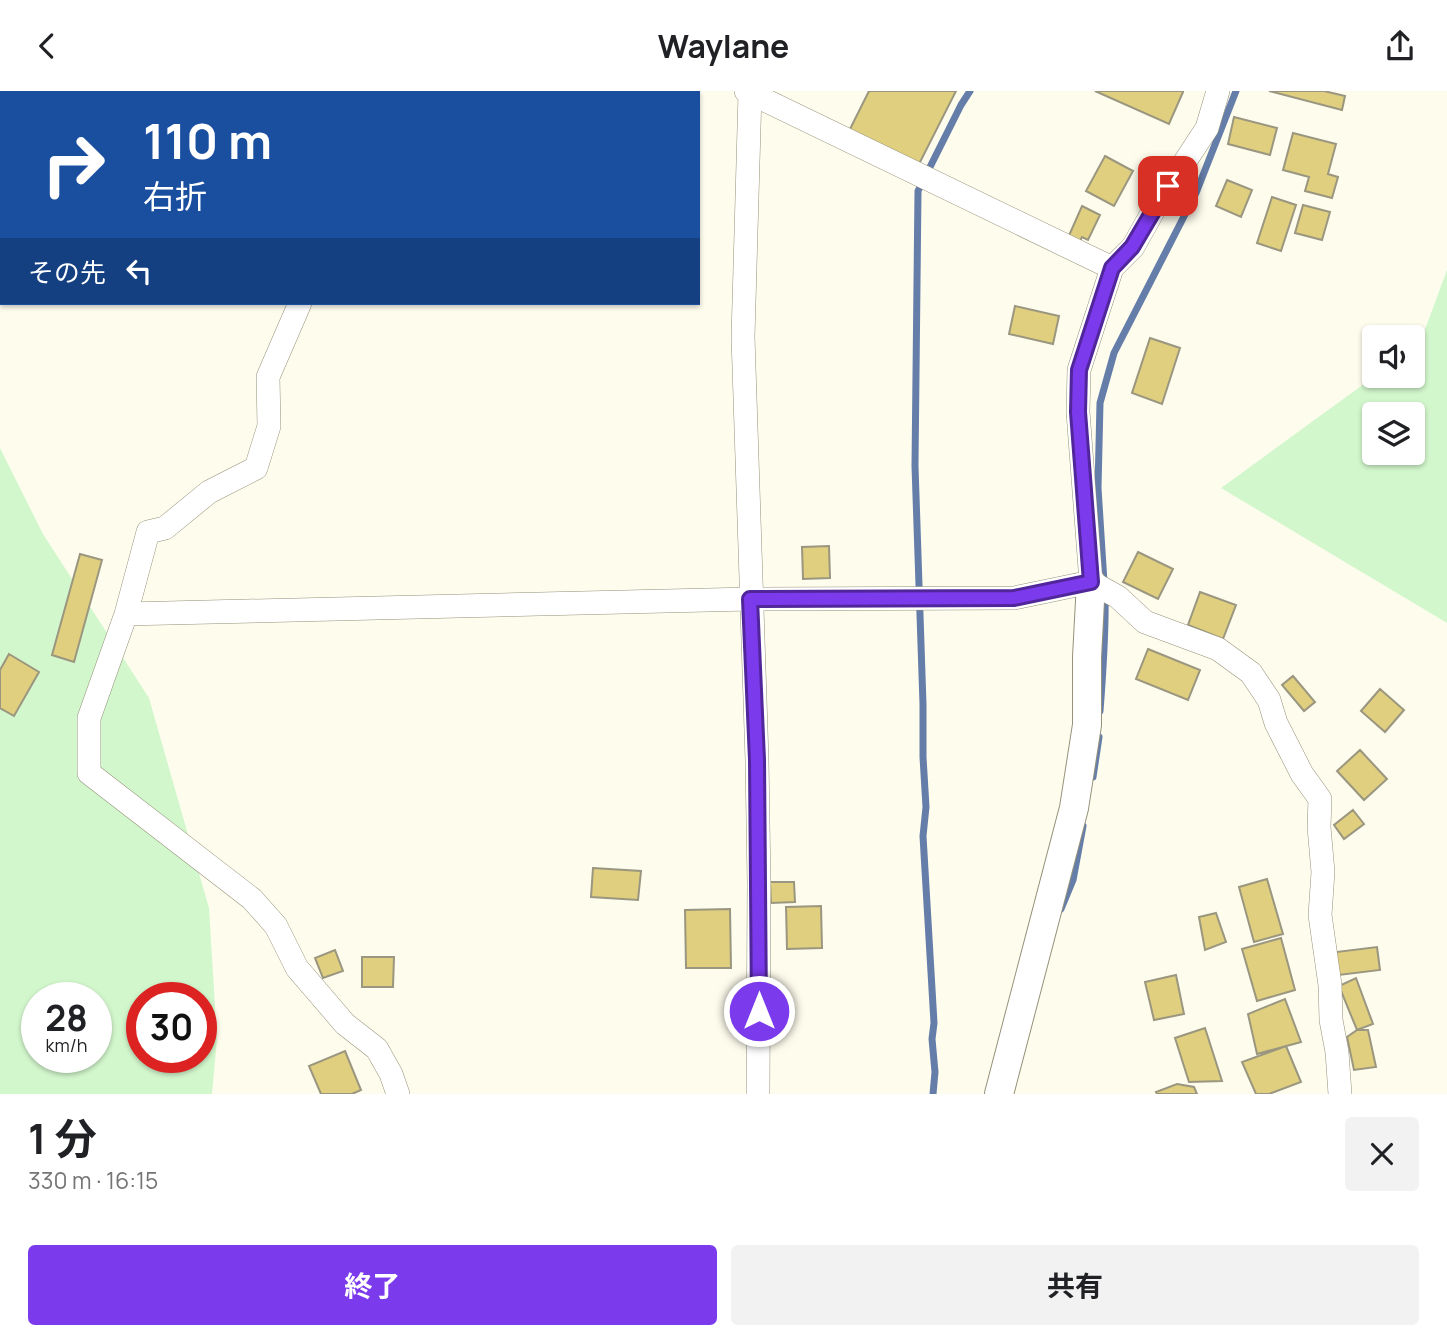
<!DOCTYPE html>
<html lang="ja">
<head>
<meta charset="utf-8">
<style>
	:root { --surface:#fff; --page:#f2f2f2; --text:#202124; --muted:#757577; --accent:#7c3aed }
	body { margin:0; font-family:Manrope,"Noto Sans JP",sans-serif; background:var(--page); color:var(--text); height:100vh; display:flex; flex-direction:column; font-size:26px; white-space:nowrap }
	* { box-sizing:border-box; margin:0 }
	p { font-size:23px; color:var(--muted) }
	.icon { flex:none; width:38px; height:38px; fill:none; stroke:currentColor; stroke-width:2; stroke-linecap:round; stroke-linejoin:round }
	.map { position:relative; height:1003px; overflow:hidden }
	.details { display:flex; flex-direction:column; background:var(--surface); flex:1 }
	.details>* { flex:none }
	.guide { position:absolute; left:0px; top:0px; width:700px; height:214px; box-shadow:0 2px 5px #0004; background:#1a4fa0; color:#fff; overflow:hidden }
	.fabs { position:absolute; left:1362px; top:234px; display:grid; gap:14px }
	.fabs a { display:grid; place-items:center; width:63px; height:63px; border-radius:7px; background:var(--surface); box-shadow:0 2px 5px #0004; font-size:35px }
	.speed { position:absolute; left:21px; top:891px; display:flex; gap:14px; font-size:35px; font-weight:700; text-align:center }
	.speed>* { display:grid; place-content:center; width:91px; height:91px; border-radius:50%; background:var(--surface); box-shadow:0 2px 5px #0004; line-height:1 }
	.speed small { font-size:18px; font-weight:400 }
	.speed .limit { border:10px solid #d22; background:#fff; color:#111 }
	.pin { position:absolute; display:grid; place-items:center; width:60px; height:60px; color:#fff; margin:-30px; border-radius:14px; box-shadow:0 4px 10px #0006 }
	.me { position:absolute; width:77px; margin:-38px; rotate:0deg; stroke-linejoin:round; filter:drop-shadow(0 0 5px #0008) }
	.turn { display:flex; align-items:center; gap:24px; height:147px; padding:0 28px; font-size:32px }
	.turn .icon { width:91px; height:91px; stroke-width:2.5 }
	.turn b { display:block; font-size:49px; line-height:60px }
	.then { display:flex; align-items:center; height:66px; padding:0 28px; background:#0003; gap:14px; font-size:26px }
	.round { display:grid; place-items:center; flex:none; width:74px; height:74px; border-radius:7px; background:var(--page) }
	.overview { display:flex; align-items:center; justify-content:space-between; height:119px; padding:0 28px }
	h1 { font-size:42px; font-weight:700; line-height:52px }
	.primary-button { display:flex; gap:14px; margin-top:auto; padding:14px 28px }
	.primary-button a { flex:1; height:80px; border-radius:7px; background:var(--accent); color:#fff; font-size:28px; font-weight:700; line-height:80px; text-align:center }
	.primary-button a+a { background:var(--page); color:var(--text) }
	header { display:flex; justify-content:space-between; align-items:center; height:91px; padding:0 28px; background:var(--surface); font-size:32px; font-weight:700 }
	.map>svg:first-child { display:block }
</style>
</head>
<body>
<header><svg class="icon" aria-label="back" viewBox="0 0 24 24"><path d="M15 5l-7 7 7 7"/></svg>Waylane<svg class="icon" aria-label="share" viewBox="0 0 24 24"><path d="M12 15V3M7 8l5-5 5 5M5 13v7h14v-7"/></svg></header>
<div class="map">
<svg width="1447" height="1003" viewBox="0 0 1447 1003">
	<rect width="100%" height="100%" fill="#fefced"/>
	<path fill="#d3f7cd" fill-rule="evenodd" d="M7 0H240L9 2Z
		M1447 179V532L1221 397 1375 285H1412V258L1420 252ZM1374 324H1412V362H1374Z
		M0 357 43 443 149 607 209 817 217 948 212 1003H0ZM37 906H96V966H37ZM142 906H201V966H142Z"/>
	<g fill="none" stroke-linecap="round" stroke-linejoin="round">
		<path stroke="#657da9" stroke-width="7" d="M1104 491 1098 397 1100 312 1114 262 1196 102 1236 0
			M1100 620C1103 581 1106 542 1105 503
			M1093 686 1099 646
			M1061 818 1073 789 1083 735
			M933 1003 935 981 932 948 934 932 923 745 926 716 923 666V613L915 375 918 100 961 14 970 0"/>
	</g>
	<path fill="#dfcf7e" stroke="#9a967f" stroke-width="2" d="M869 0H956L912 87 843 52Z
		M1095 0H1183V1L1169 33Z
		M1269 0H1324L1345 5 1342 19Z
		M1234 26 1277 37 1270 64 1228 53Z
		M1293 42 1336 53 1328 83 1338 86 1332 107 1305 100 1309 86 1283 79Z
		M1105 65 1133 80 1114 115 1086 100Z
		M1227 89 1252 99 1241 126 1216 115Z
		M1272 106 1296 114 1281 160 1257 152Z
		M1303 114 1330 121 1322 149 1295 142Z
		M1082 115 1100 124 1088 149 1082 146 1078 154 1067 149Z
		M1015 215 1059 225 1053 253 1009 243Z
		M1150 247 1180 257 1162 313 1132 302Z
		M829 455 830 487 803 488 802 456Z
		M1138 461 1173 478 1158 508 1123 491Z
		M80 463 102 469 74 571 52 564Z
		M1200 501 1236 514 1223 548 1188 534Z
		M1148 558 1200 579 1188 609 1136 588Z
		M9 563 39 581 14 625 0 617V579Z
		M1293 585 1315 611 1304 620 1282 594Z
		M1380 598 1404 619 1385 641 1361 620Z
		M1360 659 1387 688 1364 709 1337 680Z
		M1353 719 1364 733 1344 748 1334 734Z
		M593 777 641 780 638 809 591 806Z
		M1267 788 1283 843 1254 851 1239 796Z
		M770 791H794L795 811 771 812Z
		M821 815 822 857 787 858 786 816Z
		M730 818 731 877H686L685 819Z
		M1216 822 1226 851 1205 859 1199 826Z
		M1281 847 1295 899 1257 910 1242 858Z
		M1377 856 1380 879 1339 884 1336 861Z
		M335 859 343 880 323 887 315 867Z
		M362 866H394L393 896H362Z
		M1176 884 1184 923 1154 929 1145 891Z
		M1356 887 1373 933 1357 939 1339 895Z
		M1285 908 1301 951 1257 963 1248 923Z
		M1205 937 1222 990 1189 991 1175 947Z
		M1357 939H1368L1376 976 1354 979 1347 946Z
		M1286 955 1301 991 1269 1003H1256L1242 971Z
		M345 960 361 999 352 1003H321L309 975Z
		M1177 993 1194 996 1197 1003H1157L1156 1001Z"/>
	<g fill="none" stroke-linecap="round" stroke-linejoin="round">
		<defs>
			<path id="service" d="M411 0 413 2"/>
			<path id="minor" d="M746 0 1112 177
				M442 2 444 0
				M750 2 743 246 757 669 759 792 758 1003
				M300 212 268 286 269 335 256 377 209 401 165 437 148 441 126 523 89 627V682L252 808 276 835 297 877 345 933 377 958 391 983 398 1003
				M1091 491 1078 321 1079 279 1112 177 1133 156 1156 115 1207 37 1218 0
				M126 523 750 508 1014 507 1091 491 1118 506 1145 531 1218 558 1251 582 1269 609 1276 632 1302 683 1320 708 1319 736 1323 781 1320 824 1330 894 1331 929 1337 961 1340 1003"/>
			<path id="tertiary" d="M999 1003 1074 717 1087 634V566L1091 491"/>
		</defs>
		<use href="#service" stroke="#95917a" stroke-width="12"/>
		<use href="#minor" stroke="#95917a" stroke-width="24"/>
		<use href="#tertiary" stroke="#95917a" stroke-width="30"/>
		<use href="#service" stroke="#fff" stroke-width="10"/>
		<use href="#minor" stroke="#fff" stroke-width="23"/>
		<use href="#tertiary" stroke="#fff" stroke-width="28"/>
	</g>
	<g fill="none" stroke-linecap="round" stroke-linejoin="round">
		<defs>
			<path id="route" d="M759 920 757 669 750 508 1014 507 1091 491 1078 321 1079 279 1112 177 1132 156 1168 95"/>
		</defs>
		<use href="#route" stroke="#51269a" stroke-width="18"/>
		<use href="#route" stroke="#7c3aed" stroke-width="12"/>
	</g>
</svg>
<div class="fabs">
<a><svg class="icon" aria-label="sound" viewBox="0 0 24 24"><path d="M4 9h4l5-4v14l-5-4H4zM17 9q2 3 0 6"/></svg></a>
<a><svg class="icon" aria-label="layers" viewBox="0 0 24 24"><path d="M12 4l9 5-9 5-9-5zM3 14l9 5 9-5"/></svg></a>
</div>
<div class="speed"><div>28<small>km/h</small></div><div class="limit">30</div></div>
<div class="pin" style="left:1168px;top:95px;background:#d93025"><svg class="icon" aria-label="arrive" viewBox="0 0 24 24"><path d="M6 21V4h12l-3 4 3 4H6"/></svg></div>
<svg class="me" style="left:759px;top:920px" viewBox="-20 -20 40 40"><circle r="17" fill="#7c3aed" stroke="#fff" stroke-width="3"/><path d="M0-11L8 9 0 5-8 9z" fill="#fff"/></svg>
<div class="guide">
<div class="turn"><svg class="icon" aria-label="right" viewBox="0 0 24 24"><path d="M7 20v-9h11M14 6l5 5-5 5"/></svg><div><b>110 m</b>右折</div></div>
<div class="then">その先<svg class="icon" aria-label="left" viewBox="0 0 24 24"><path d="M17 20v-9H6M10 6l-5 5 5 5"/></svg></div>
</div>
</div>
<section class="details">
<div class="overview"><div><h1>1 分</h1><p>330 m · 16:15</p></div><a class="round"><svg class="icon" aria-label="close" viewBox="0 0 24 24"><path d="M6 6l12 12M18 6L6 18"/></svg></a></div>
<div class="primary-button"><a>終了</a><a>共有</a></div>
</section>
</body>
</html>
